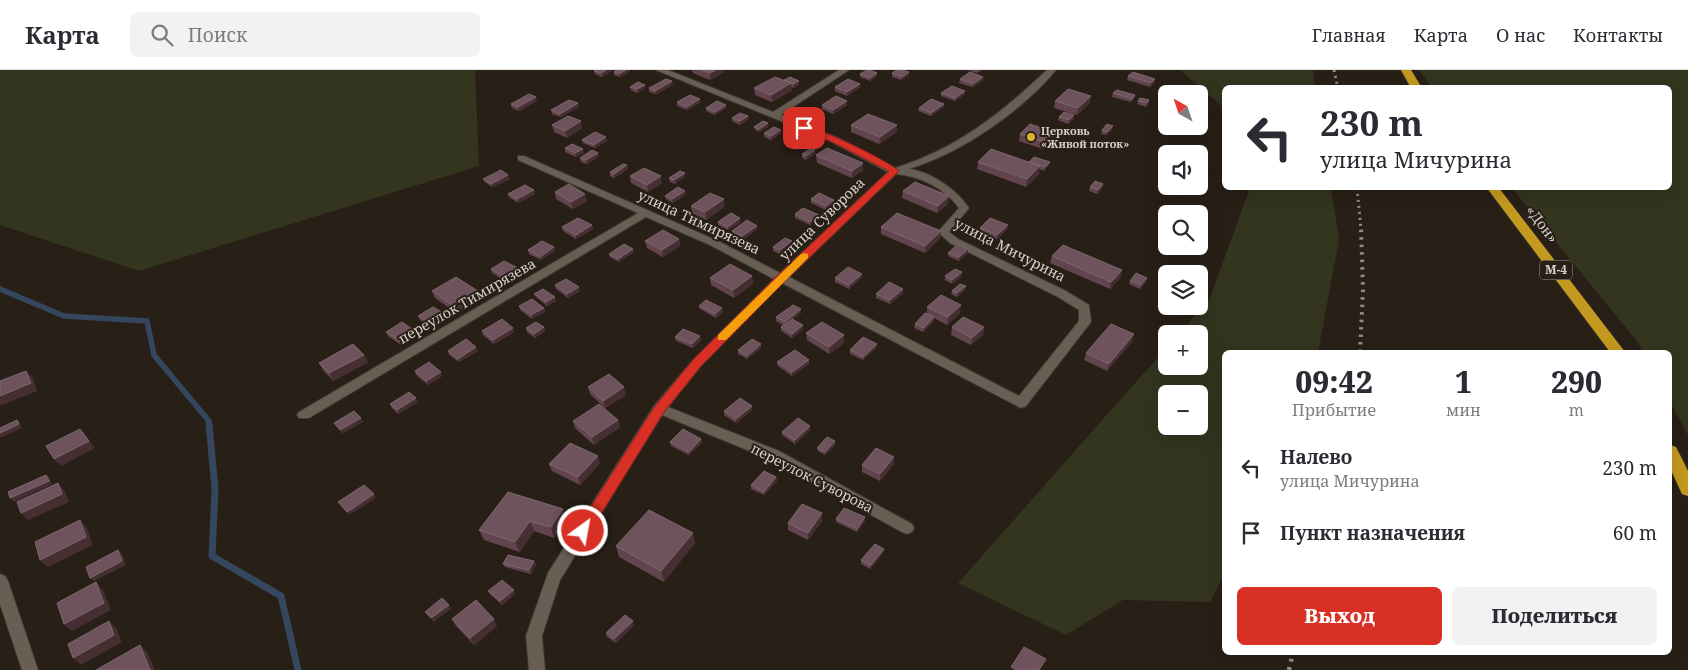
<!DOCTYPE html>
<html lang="ru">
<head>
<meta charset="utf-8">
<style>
	:root { --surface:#fff; --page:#f2f2f3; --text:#2b2b33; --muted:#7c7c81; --line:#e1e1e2; --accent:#d93025 }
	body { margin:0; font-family:"Noto Serif",serif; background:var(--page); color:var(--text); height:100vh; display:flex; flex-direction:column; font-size:19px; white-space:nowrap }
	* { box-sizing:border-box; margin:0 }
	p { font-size:16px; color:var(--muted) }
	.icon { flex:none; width:28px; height:28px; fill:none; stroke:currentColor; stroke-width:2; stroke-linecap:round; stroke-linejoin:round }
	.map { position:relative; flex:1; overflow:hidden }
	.side { position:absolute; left:1222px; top:280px; width:450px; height:305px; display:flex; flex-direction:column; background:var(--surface); border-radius:8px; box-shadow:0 5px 20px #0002 }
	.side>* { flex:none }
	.hud { position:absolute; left:1222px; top:15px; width:450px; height:105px; border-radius:8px; box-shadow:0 5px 20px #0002; background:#fff; color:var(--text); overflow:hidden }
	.needle { width:32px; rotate:320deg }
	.controls { position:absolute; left:1158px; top:15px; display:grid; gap:10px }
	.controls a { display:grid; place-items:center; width:50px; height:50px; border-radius:8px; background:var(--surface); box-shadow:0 5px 20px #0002; font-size:25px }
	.pin { position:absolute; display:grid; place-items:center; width:42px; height:42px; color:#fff; margin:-21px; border-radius:10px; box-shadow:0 2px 8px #0006 }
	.me { position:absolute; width:55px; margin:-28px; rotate:32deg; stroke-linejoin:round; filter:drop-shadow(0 0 4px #0008) }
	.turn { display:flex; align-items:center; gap:18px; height:105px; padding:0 15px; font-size:22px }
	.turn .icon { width:65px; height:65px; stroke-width:2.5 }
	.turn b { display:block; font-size:35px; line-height:42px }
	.eta { display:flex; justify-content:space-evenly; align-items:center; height:85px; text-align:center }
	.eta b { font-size:30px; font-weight:800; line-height:35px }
	.primary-button { display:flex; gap:10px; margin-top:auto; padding:10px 15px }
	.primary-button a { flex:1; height:58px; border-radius:8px; background:var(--accent); color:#fff; font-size:20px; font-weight:800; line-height:58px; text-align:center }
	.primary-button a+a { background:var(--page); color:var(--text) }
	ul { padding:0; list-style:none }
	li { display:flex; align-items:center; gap:15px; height:65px; padding:0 15px }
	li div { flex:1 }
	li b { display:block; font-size:19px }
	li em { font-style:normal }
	header { display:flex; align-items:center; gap:30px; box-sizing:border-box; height:70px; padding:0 25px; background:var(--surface); border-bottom:1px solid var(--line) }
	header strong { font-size:24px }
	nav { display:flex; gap:28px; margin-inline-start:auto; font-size:18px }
	.search { width:350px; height:45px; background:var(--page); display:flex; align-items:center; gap:12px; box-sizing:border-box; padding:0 18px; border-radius:8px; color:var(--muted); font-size:19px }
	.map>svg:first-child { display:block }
</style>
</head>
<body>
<header>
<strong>Карта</strong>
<div class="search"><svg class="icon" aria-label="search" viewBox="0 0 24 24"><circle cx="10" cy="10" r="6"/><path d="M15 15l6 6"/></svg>Поиск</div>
<nav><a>Главная</a><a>Карта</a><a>О нас</a><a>Контакты</a></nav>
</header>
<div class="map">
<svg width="1688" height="600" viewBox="0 0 1688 600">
	<rect width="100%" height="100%" fill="#281f16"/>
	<path fill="#33351f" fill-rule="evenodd" d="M0 0H475L479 96 139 201 0 155Z
		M1180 0H1313L1315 17 1225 18V39Z
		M1419 0H1688V365L1670 332V282H1643L1636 270 1512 118H1670V18L1431 17Z
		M1250 118H1331L1339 170 1318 282H1225V503L1210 532 1123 530 1066 565 958 513 1166 278V296H1199V264H1179L1210 228ZM1166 324H1199V356H1166Z"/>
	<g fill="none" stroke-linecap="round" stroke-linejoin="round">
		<path stroke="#35465f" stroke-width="5.5" d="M0 219 64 246 147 251 154 285 209 351V356"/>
		<path stroke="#35465f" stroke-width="7" d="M209 354 215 419 212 486 281 526 298 600"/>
		<defs>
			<path id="street" d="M656 0H668L773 42 839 0H849L781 45 838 68 895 98C958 78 1000 44 1047 0H1056C1021 42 961 83 909 99 932 102 957 120 969 138L949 162 958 169 1066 221 1089 235 1091 252 1026 336 1021 338 782 213 701 296 668 337 779 381 912 454 914 458 912 462 907 464 902 462 769 389 662 345 560 510 542 566 545 600H529L526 566 548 503 654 336 693 290 774 209 710 175 646 147 309 348H299L297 345 299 342 638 143 518 90V86H524L718 171 780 203 888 102 832 72ZM896 104C919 106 945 118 959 138L938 162 950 173 1058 227 1079 240V251L1019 326 789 207Z
				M0 504 5 506 8 511 38 600H22L0 534Z"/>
			<path id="highway" d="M1401 0H1411L1422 18H1411Z
				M1487 118H1499L1625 282H1610Z
				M1670 375 1676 377 1688 401V426L1682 424 1670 398Z"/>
		</defs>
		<use href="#street" stroke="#403833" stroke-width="2"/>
		<use href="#highway" stroke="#403833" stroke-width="1"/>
		<use href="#street" fill="#685e53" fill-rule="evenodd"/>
		<use href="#highway" fill="#c39a1f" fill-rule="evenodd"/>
		<path stroke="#938c84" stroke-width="3" stroke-dasharray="2 4" stroke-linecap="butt" d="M1334 0 1338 18
			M1357 118 1361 159"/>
		<path stroke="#938c84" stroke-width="4" stroke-dasharray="2.5 5" stroke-linecap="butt" d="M1360 282 1363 220 1361 157"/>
		<path stroke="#938c84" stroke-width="4.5" stroke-dasharray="3 5.5" stroke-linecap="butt" d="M1289 600 1293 582"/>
	</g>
	<path fill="#62444f" d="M596 0H613L602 7 595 4 594 1Z
		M616 0H630V1L620 7 614 5V2Z
		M692 0H724V2L710 10 693 3Z
		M968 0H982L977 3Z
		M909 2 908 6 901 10 892 7V3Z
		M877 3V6L870 11 860 7V4Z
		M1128 6 1155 9V12L1150 17 1127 10Z
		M983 7 982 11 973 17 959 13 960 9Z
		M784 10 799 11V14L794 18 791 17 792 20 772 32 755 25 754 18Z
		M672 11 673 15 656 24 649 22V18Z
		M860 14V17L847 26 835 21V17Z
		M645 15V18L637 23 631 20 630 17Z
		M941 23 965 24 955 31 941 26Z
		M1113 23 1135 25 1134 28 1131 32 1112 27Z
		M537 31 519 41 512 38 511 34Z
		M1055 31 1090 33 1077 45 1054 38Z
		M1138 31 1148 33 1146 37 1137 34Z
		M677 32 700 33 687 40 677 36Z
		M578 33 579 37 561 47 552 44 551 40Z
		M726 35V38L715 45 706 41V38Z
		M822 35H847L833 44 822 39Z
		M944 37 931 46 918 41 919 38Z
		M748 46 749 49 740 55 732 51V48Z
		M1059 47 1074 49 1068 54 1058 50Z
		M552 55 582 58 567 68 554 62Z
		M851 55H897V62L879 74 851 62Z
		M754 57H768L759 62 755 60Z
		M1102 60H1112L1106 65 1101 64Z
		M1054 62 1053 69 1043 79 1019 71 1020 64Z
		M764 63H781L771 70 764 67Z
		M582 70 607 71 595 78 583 73Z
		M790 74H804L796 80 791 78Z
		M565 78 584 83 576 87 565 82Z
		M598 83 599 86 587 94 581 92 580 88Z
		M802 84H815L806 90 802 88Z
		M816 85 863 100 852 108 817 93Z
		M978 92 1029 93V92H1050L1049 95 1044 101 1039 99V104L1026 117 977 99Z
		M627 95 628 99 614 108 610 106V102Z
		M685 103V106L675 114 670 112 669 108Z
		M630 106 662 113 648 122 631 113Z
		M483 109H510L492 117 485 112Z
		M1103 114 1102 118 1097 124 1089 121 1090 117Z
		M685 121 686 124 673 133 666 129 665 126Z
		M903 121 948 134 937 143 902 128Z
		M555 122 587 131 573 139 556 129Z
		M508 124H535L518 133 509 127Z
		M724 129V137L706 150 692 143 691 136Z
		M811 129 834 130V133L826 140 811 133Z
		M795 144 819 149 810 155 795 148Z
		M718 152H741L728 160 718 155Z
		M592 155 593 159 576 169 563 161 562 157Z
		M881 157 941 161 940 168 925 183 881 164Z
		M980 158 1007 159 997 169 979 162Z
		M757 159 743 170 732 165V161Z
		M679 169 680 176 663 187 647 178 645 171Z
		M792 175 780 184 773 181V177Z
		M528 180 555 181 541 190 529 184Z
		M634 182 619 192 610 187 609 184Z
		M948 183H968L959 191 948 186Z
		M1052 186 1122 200 1120 208 1110 219 1050 193Z
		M518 198 519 202 505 211 492 203 491 199Z
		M862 204V207L849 219 835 212V208Z
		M752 206 753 214 734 228 711 215 710 208Z
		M945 206H962L952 214 945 210Z
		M1130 211 1146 212 1140 219 1129 214Z
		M555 215 580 221 568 228 556 219Z
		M903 219V223L890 234 876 228V224Z
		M965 220 957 227 951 224 952 221Z
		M432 221 481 229 456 243 435 228Z
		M534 224 556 231 547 236 536 227Z
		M519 236 544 238 545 242 532 249 520 240Z
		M699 236 723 242 716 248 700 239Z
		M927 237 960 243 947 255 934 248V251L923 262 914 258 915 254 927 244Z
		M801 243 793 249 803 259 792 268 781 261V257L783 255 776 251V247Z
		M447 245 448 249 433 259 420 250 418 246Z
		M544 257 545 261 535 268 527 262 526 258Z
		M952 257H984L983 265 971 275 951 265Z
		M415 261 417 265 401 275 388 266 386 262Z
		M482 261 514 262 494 274 483 265Z
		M806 263 844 273 829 284 807 270Z
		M700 266 701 270 693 278 676 271 675 267Z
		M1132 272 1107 301 1084 290 1086 283Z
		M761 274V278L747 289 738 284V280Z
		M876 278 863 290 850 284V280Z
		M448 281H478L459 292 449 285Z
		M364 285 368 292 333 311 323 300 319 293Z
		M809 290V294L792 306 778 296 777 292Z
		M415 301 442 306 428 315 416 305Z
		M588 317 626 325 605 338 590 324Z
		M418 332 398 344 392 338 390 334Z
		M752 336V340L736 353 724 345V341Z
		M618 350 620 357 594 375 575 358 573 351Z
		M810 360 795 374 782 365V362Z
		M701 369 702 372 689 385 671 376 670 372Z
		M835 375 825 385 818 381 817 378Z
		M894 387V394L880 411 862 402V395Z
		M600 393 580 415 552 401 549 394Z
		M776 407 777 411 764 425 751 419V415Z
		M508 422 567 450 554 468 534 461 520 482 484 470 479 460Z
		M865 447V451L857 462 836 452V449Z
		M822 451 808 470 788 460V453Z
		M695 473 664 512 619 487 616 476Z
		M884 479 883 483 870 499 861 494V490Z
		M503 494H536L531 504 505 497Z
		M488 521 515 524 502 535 490 524Z
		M452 549 497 556 474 575 456 556Z
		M634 555 616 573 607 567 606 563Z"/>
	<path fill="#452f33" d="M606 0H613L602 7 601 3Z
		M626 0H630V1L620 7 619 4Z
		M716 0H724V2L710 10V3Z
		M909 2 908 6 901 10 902 7Z
		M877 3V6L870 11V8Z
		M983 7 982 11 973 17V14Z
		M1155 9V12L1150 17 1151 13Z
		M672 11 673 15 656 24 655 21Z
		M799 11V14L794 18 793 14Z
		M791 13 792 20 772 32 771 25Z
		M860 14V17L847 26V22Z
		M645 15V18L637 23V19Z
		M965 21V24L955 31V28Z
		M1091 26 1090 33 1077 45 1078 38Z
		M536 27 537 31 519 41 518 37Z
		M700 29V33L687 40V37Z
		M847 31V35L833 44V40Z
		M578 33 579 37 561 47 560 44Z
		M944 34V37L931 46V43Z
		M726 35V38L715 45V42Z
		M1074 45V49L1068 54 1069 50Z
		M748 46 749 49 740 55V51Z
		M581 51 582 58 567 68 565 61Z
		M768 53V57L759 62V59Z
		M897 55V62L879 74 880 67Z
		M1113 56 1112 60 1106 65 1107 62Z
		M781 60V63L771 70V66Z
		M1054 62 1053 69 1043 79 1044 72Z
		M606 67 607 71 595 78 594 75Z
		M804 70V74L796 80V76Z
		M583 79 584 83 576 87 575 83Z
		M815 80V84L806 90V86Z
		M598 83 599 86 587 94 586 90Z
		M1050 92 1049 95 1044 101 1045 97Z
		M863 93V100L852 108V101Z
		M627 95 628 99 614 108V104Z
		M1040 96 1039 104 1026 117 1027 109Z
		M685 103V106L675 114 674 110Z
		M508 105 510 109 492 117 491 114Z
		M661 106 662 113 648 122 647 115Z
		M1103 114 1102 118 1097 124 1098 120Z
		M534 120 535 124 518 133 517 129Z
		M685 121 686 124 673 133 672 129Z
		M585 124 587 131 573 139 571 132Z
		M949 126 948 134 937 143 938 136Z
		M724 129V137L706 150 705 142Z
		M834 130V133L826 140V136Z
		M819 145V149L810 155V152Z
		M740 148 741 152 728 160V157Z
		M592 155 593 159 576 169V165Z
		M1008 155 1007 159 997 169V165Z
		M757 156V159L743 170 742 166Z
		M941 161 940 168 925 183V176Z
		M679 169 680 176 663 187 662 180Z
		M792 171V175L780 184V180Z
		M554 177 555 181 541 190 540 187Z
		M633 179 634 182 619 192 618 189Z
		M968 179V183L959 191V187Z
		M518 198 519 202 505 211 504 207Z
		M1122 200 1120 208 1110 219 1111 212Z
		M962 202V206L952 214V210Z
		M862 204V207L849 219V215Z
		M752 206 753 214 734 228 733 220Z
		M1147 208 1146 212 1140 219 1141 215Z
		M966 216 965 220 957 227V223Z
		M579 217 580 221 568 228 567 224Z
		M903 219V223L890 234V230Z
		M478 221 481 229 456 243 453 236Z
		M555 227 556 231 547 236 546 232Z
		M961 235 960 243 947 255 948 247Z
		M544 238 545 242 532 249 531 245Z
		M722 238 723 242 716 248 715 244Z
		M801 239V243L785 256V252Z
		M447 245 448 249 433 259 432 255Z
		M934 247V251L923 262 924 258Z
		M803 255V259L792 268V264Z
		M544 257 545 261 535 268 534 264Z
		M984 257 983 265 971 275 972 268Z
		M513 258 514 262 494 274 493 270Z
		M415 261 417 265 401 275 400 271Z
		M1134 264 1132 272 1107 301 1109 294Z
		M844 265V273L829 284V277Z
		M700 266 701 270 693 278 692 274Z
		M761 274V278L747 289V286Z
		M877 274 876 278 863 290V287Z
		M476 277 478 281 459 292 458 289Z
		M364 285 368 292 333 311 329 303Z
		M809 290V294L792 306V302Z
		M26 301 33 308 37 321 0 336V326Z
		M441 302 442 306 428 315 426 311Z
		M624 317 626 325 605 338 603 331Z
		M416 328 418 332 398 344 397 340Z
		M752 336V340L736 353V349Z
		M361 348 363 352 342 364 340 360Z
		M17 350 20 354 22 358 0 368V363Z
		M618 350 620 357 594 375 592 367Z
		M810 356V360L795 374V370Z
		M80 359 95 378 61 396 54 389Z
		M701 369 702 372 689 385V382Z
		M835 371V375L825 385V382Z
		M598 386 600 393 580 415 578 407Z
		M894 387V394L880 411V404Z
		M46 405 50 408 52 414 14 432 10 428Z
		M776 407 777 411 764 425V422Z
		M58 413 65 421 69 432 28 450 21 443Z
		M374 424 376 428 349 445 347 442Z
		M563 439 567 450 554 468 551 457Z
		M822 443V451L808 470V463Z
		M865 447V451L857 462V459Z
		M80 450 87 458 93 475 48 497 40 490Z
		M530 451 534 461 520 482 515 472Z
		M693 463 695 473 664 512 661 501Z
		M884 479 883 483 870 499V496Z
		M118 480 122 484 126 495 94 511 90 508Z
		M534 491 536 494 531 504 529 500Z
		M96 512 103 520 111 540 72 561 64 554Z
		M514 520 515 524 502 535 500 531Z
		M449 535 451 539 433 552 431 548Z
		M494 549 497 556 474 575 470 568Z
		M109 551 116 558 122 572 81 595 73 588Z
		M633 551 634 555 616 573 614 569Z
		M140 575 147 582 155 600H150Z"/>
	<path fill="#6e535c" stroke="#7e666e" d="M596 0H606L601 3 594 1Z
		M616 0H626L619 4 614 2Z
		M701 0H716L710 3Z
		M867 0H870L877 3 870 8 860 4Z
		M897 0H902L909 2 902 7 892 3Z
		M970 2 983 7 973 14 960 9Z
		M1133 2 1155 9 1151 13 1128 6Z
		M775 7 791 13 771 25 754 18Z
		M790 7 799 11 793 14 784 10Z
		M666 9 672 11 655 21 649 18Z
		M848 9 860 14 847 22 835 17Z
		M638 12 645 15 637 19 630 17Z
		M952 16 965 21 955 28 941 23Z
		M1068 19 1091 26 1078 38 1055 31Z
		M1117 20 1135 25 1132 29 1113 23Z
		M529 24 536 27 518 37 511 34Z
		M690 25 700 29 687 37 677 32Z
		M836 26 847 31 833 40 822 35Z
		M1140 28 1149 30 1147 33 1138 31Z
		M931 29 944 34 931 43 919 38Z
		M569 30 578 33 560 44 551 40Z
		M717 31 726 35 715 42 706 38Z
		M1064 42 1074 45 1069 50 1059 47Z
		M740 43 748 46 740 51 732 48Z
		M868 44 897 55 880 67 851 55Z
		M568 46 581 51 565 61 552 55Z
		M763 51 768 53 759 59 754 57Z
		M1030 54 1054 62 1044 72 1020 64Z
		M1107 54 1113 56 1107 62 1102 60Z
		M774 57 781 60 771 66 764 63Z
		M595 62 606 67 594 75 582 70Z
		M799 68 804 70 796 76 790 74Z
		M572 74 583 79 575 83 565 78Z
		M811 78 815 80 806 86 802 84Z
		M827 78 863 93 852 101 816 85Z
		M991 79 1040 96 1027 109 978 92Z
		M592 80 598 83 586 90 580 88Z
		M1034 87 1050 92 1045 97 1029 92Z
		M623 94 627 95 614 104 610 102Z
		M644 98 661 106 647 115 630 106Z
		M501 100 508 105 491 114 483 109Z
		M680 101 685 103 674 110 669 108Z
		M1095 111 1103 114 1098 120 1090 117Z
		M915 112 949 126 938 136 903 121Z
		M569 114 585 124 571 132 555 122Z
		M525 115 534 120 517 129 508 124Z
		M678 117 685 121 672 129 665 126Z
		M710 123 724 129 705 142 691 136Z
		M819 123 834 130 826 136 811 129Z
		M803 138 819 145 810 152 795 144Z
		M731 143 740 148 728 157 718 152Z
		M897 143 941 161 925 176 881 157Z
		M578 148 592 155 576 165 562 157Z
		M990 148 1008 155 997 165 980 158Z
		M747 150 757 156 742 166 732 161Z
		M663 160 679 169 662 180 645 171Z
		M785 168 792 171 780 180 773 177Z
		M542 171 554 177 540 187 528 180Z
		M624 174 633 179 618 189 609 184Z
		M958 174 968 179 959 187 948 183Z
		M1063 175 1122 200 1111 212 1052 186Z
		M504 191 518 198 504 207 491 199Z
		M730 194 752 206 733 220 710 208Z
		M848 197 862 204 849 215 835 208Z
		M955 199 962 202 952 210 945 206Z
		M1136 203 1147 208 1141 215 1130 211Z
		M456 207 478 221 453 236 432 221Z
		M566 209 579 217 567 224 555 215Z
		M889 212 903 219 890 230 876 224Z
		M960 214 966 216 957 223 952 221Z
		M543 219 555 227 546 232 534 224Z
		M941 225 961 235 948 247 927 237Z
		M532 229 544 238 531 245 519 236Z
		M706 230 722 238 715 244 699 236Z
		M793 235 801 239 785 252 776 247Z
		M433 237 447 245 432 255 418 246Z
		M925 243 934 247 924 258 915 254Z
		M963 247 984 257 972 268 952 257Z
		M502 249 513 258 493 270 482 261Z
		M792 249 803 255 792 264 781 257Z
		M402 252 415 261 400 271 386 262Z
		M536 252 544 257 534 264 526 258Z
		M822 252 844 265 829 277 806 263Z
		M1111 254 1134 264 1109 294 1086 283Z
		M683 259 700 266 692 274 675 267Z
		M863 267 877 274 863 287 850 280Z
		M466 269 476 277 458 289 448 281Z
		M752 269 761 274 747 286 738 280Z
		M353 274 364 285 329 303 319 293Z
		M795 280 809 290 792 302 777 292Z
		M429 292 441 302 426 311 415 301Z
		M26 301 31 313 0 326V311Z
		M609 304 624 317 603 331 588 317Z
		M409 322 416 328 397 340 390 334Z
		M740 328 752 336 736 349 724 341Z
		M599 334 618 350 592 367 573 351Z
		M354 341 361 348 340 360 334 353Z
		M798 348 810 356 795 370 782 362Z
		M17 350 19 354 0 363V358Z
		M80 359 89 371 54 389 46 376Z
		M683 359 701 369 689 382 670 372Z
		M827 367 835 371 825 382 817 378Z
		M570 373 598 386 578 407 549 394Z
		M876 378 894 387 880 404 862 395Z
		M764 401 776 407 764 422 751 415Z
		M46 405 49 411 10 428 8 422Z
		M58 413 62 424 21 443 17 432Z
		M364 415 374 424 347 442 338 432Z
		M508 422 563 439 551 457 530 451 515 472 479 460Z
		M802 434 822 443 808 463 788 453Z
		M844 438 865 447 857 459 836 449Z
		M649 440 693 463 661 501 616 476Z
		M80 450 86 467 40 490 35 472Z
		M875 474 884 479 870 496 861 490Z
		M118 480 122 491 90 508 86 497Z
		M508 485 534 491 529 500 503 494Z
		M502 510 514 520 500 531 488 521Z
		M96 512 104 533 64 554 57 533Z
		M442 528 449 535 431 548 425 542Z
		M476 530 494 549 470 568 452 549Z
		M625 545 633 551 614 569 606 563Z
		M109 551 114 565 73 588 68 574Z
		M140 575 150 600H96Z
		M1024 577 1046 589 1039 600H1016L1011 597Z"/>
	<path fill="#d93025" stroke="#8d1f18" d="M801 56C813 54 889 91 899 101L784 212 701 296 664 342 588 465H578L576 461 578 457 655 336 693 290 776 207 889 101 832 72 801 60Z"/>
	<path fill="#f59e0b" d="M804 183 808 184V188L726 270H718V265L801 184Z"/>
	<circle fill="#dcb233" stroke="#281f16" stroke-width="2" cx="1031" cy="67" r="5"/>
	<g text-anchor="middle" stroke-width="4" stroke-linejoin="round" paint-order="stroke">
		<g font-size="11" font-weight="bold" fill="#d6d0ca" stroke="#281f16" text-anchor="start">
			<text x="1041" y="65">Церковь<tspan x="1041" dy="13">«Живой поток»</tspan></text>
		</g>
		<rect fill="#281f16" stroke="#a29b94" stroke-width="1" x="1540" y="190.5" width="32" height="19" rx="4"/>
		<g font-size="12" font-weight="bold" fill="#d6d0ca">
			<text x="1556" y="204">М-4</text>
		</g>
		<g font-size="14" fill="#d6d0ca" stroke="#281f16">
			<text transform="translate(822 149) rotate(-44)" y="5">улица Суворова</text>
			<text transform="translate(699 152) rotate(25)" y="5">улица Тимирязева</text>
			<text transform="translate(1542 154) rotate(53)" y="5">«Дон»</text>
			<text transform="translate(1010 180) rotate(27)" y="5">улица Мичурина</text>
			<text transform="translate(467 231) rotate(-30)" y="5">переулок Тимирязева</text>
			<text transform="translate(812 408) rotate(27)" y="5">переулок Суворова</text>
		</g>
	</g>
</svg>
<div class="controls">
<a><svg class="needle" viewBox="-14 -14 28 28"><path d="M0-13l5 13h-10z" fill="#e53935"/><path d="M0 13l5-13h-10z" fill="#7c7c81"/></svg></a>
<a><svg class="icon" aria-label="sound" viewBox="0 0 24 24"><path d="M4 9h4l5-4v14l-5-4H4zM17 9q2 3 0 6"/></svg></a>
<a><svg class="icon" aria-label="search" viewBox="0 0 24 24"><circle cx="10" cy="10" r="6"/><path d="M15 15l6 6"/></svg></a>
<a><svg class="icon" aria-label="layers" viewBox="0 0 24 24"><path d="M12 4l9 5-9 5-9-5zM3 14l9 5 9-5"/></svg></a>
<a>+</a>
<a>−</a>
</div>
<div class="pin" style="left:804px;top:58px;background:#d93025"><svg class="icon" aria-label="arrive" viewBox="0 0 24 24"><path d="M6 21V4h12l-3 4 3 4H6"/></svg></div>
<svg class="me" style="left:583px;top:461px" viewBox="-20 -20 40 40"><circle r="17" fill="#d93025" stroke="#fff" stroke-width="3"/><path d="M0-11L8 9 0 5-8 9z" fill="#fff"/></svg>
<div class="hud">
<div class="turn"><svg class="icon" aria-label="left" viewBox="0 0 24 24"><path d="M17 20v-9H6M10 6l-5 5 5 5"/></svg><div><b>230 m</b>улица Мичурина</div></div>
</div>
<section class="side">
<div class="eta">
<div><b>09:42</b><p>Прибытие</p></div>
<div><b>1</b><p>мин</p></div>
<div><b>290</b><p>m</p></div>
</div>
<ul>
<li><svg class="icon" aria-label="left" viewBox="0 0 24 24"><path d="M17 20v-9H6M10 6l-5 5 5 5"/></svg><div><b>Налево</b><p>улица Мичурина</p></div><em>230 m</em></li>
<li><svg class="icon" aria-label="arrive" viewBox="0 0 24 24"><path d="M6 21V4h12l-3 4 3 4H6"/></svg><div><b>Пункт назначения</b></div><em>60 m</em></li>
</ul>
<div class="primary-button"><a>Выход</a><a>Поделиться</a></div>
</section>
</div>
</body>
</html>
